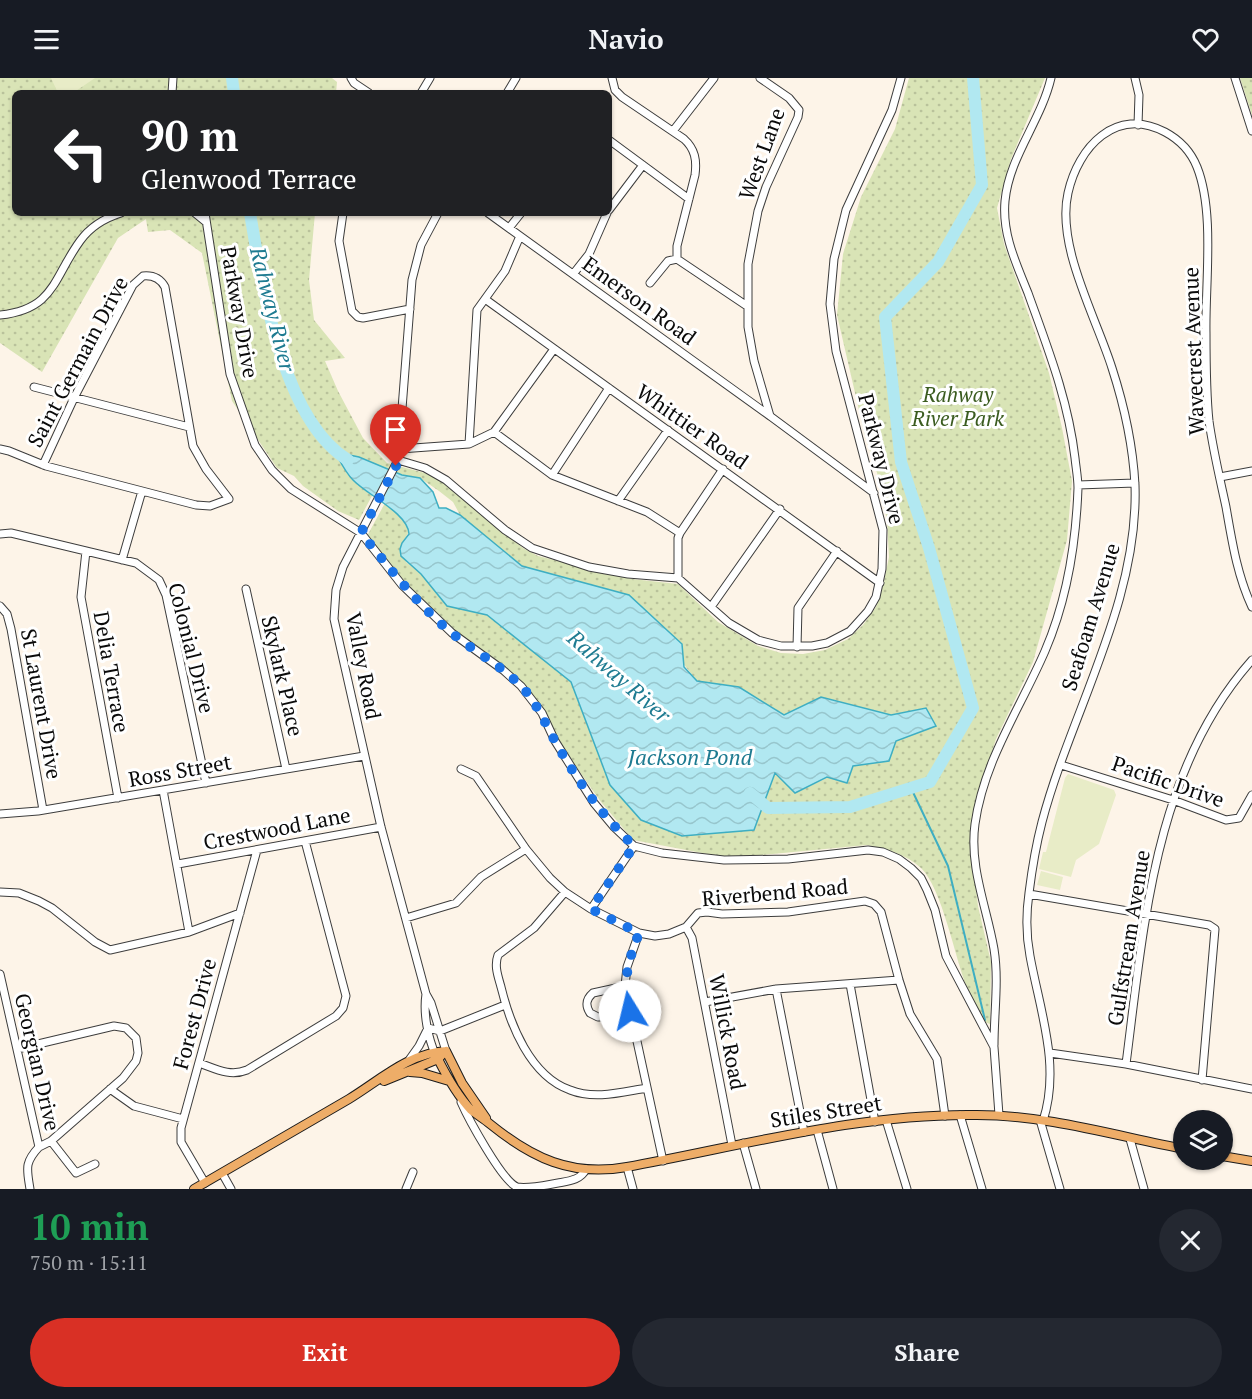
<!DOCTYPE html>
<html lang="en">
<head>
<meta charset="utf-8">
<style>
	:root { --surface:#171b24; --page:#242831; --text:#f1f3f6; --muted:#9ea1a6; --accent:#d93025 }
	body { margin:0; font-family:"PT Serif",serif; background:var(--page); color:var(--text); height:100vh; display:flex; flex-direction:column; font-size:22px; white-space:nowrap }
	* { box-sizing:border-box; margin:0 }
	p { font-size:20px; color:var(--muted) }
	.icon { flex:none; width:33px; height:33px; fill:none; stroke:currentColor; stroke-width:2; stroke-linecap:round; stroke-linejoin:round }
	.map { position:relative; height:1111px; overflow:hidden }
	.side { display:flex; flex-direction:column; background:var(--surface); flex:1 }
	.side>* { flex:none }
	.hud { position:absolute; left:12px; top:12px; width:600px; height:126px; border-radius:9px; box-shadow:0 2px 4px #0004; background:#202124; color:#fff; overflow:hidden }
	.tools { position:absolute; left:1173px; top:1032px; display:grid; gap:12px }
	.tools a { display:grid; place-items:center; width:60px; height:60px; border-radius:50%; background:var(--surface); box-shadow:0 2px 4px #0004; font-size:30px }
	.pin { position:absolute; display:grid; place-items:center; width:51px; height:51px; color:#fff; margin:-62px -26px; border-radius:50% 50% 50% 0; rotate:-45deg; box-shadow:0 0 6px #0007 }
	.pin .icon { rotate:45deg }
	.me { position:absolute; width:66px; margin:-33px; rotate:351deg; stroke-linejoin:round; filter:drop-shadow(0 0 4px #0008) }
	.turn { display:flex; align-items:center; gap:21px; height:126px; padding:0 30px; font-size:27px }
	.turn .icon { width:78px; height:78px; stroke-width:2.5 }
	.turn b { display:block; font-size:42px; line-height:51px }
	.round { display:grid; place-items:center; flex:none; width:63px; height:63px; border-radius:32px; background:var(--page) }
	.overview { display:flex; align-items:center; justify-content:space-between; height:102px; padding:0 30px }
	h1 { font-size:36px; font-weight:600; line-height:45px; color:#1e9e55 }
	.primary-button { display:flex; gap:12px; margin-top:auto; padding:12px 30px }
	.primary-button a { flex:1; height:69px; border-radius:36px; background:var(--accent); color:#fff; font-size:24px; font-weight:600; line-height:69px; text-align:center }
	.primary-button a+a { background:var(--page); color:var(--text) }
	header { display:flex; justify-content:space-between; align-items:center; height:78px; padding:0 30px; background:var(--surface); font-size:27px; font-weight:600 }
	.map>svg:first-child { display:block }
</style>
</head>
<body>
<header><svg class="icon" aria-label="menu" viewBox="0 0 24 24"><path d="M4 6h16M4 12h16M4 18h16"/></svg>Navio<svg class="icon" aria-label="heart" viewBox="0 0 24 24"><path d="M12 20l-8-8c-3-5 5-10 8-4 3-6 11-1 8 4z"/></svg></header>
<div class="map">
<svg width="1252" height="1111" viewBox="0 0 1252 1111">
	<defs>
		<pattern id="park-dots" width="8" height="8" patternUnits="userSpaceOnUse" patternTransform="scale(1.5)"><rect width="8" height="8" fill="#d9e4b6"/><path d="M2 2h.1M6 6h.1" fill="none" stroke="#b9c29b" stroke-width="1.8" stroke-linecap="round"/></pattern>
		<pattern id="water-waves" width="16" height="10" patternUnits="userSpaceOnUse" patternTransform="scale(1.5)"><rect width="16" height="10" fill="#b1e8f1"/><path d="M0 5q4-4 8 0t8 0" fill="none" stroke="#97c6cd"/></pattern>
	</defs>
	<rect width="100%" height="100%" fill="#fdf4e8"/>
	<path fill="url(#park-dots)" d="M0 0H332L337 4 336 15H15V135H315L309 202 314 242 345 280 325 283 338 313 363 360 387 385 425 395 443 404 523 470 538 478 632 501 678 506 718 544 758 568 781 575 803 576 825 572 848 561 863 547 876 529 884 503 889 479 887 443 879 401 865 358 837 237 843 176 861 119 895 51 909 0H1045L1011 81 997 130 1004 166 1049 295 1062 350 1072 403 1067 462 1033 584 996 661 974 730 972 772 978 828 991 884 990 946 982 943C977 932 971 921 967 910 955 880 942 810 921 790 906 776 886 771 867 767L729 780 633 762 601 724 560 666 540 628 519 601 443 545 402 507 366 460 385 425 392 429 410 452 402 465 406 484 421 496 447 528 487 537 571 604 610 707 754 752 775 694 795 715 853 688 889 683 896 663 936 648 926 630 891 637 821 619 784 637 739 609 697 603 629 517 522 488 460 437 453 424 439 413 420 400 402 397 387 390 359 442 338 433 303 408 294 398 277 390 232 323 202 175 170 152 148 154 146 141 118 160 42 294 0 265Z
		M1240 0H1252V37Z"/>
	<path fill="#e8ecc7" d="M51 0H95L73 15H58Z
		M1068 696 1114 712 1116 717 1099 766 1076 782 1071 799 1039 791 1043 774H1046L1065 700Z
		M1041 793 1063 799 1060 812 1037 807Z"/>
	<path fill="url(#water-waves)" stroke="#3eaec2" stroke-width="1.5" d="M335 374 359 379 402 397 420 400 433 414 439 430H446L460 437 522 488 629 517 682 566 684 589 697 603 739 609 784 637 821 619 891 637 926 630 936 648 896 663 889 683 853 688 847 705 827 699 795 715 775 695 754 752 682 758 641 742 610 707 571 604 487 537 447 528 421 496 401 478 400 471 402 465 409 456C408 435 367 417 353 402 345 394 340 383 335 374Z"/>
	<g fill="none" stroke-linecap="round" stroke-linejoin="round">
		<path stroke="#3eaec2" stroke-width="2" d="M911 710 948 788 985 942"/>
		<path stroke="#b1e8f1" stroke-width="12" d="M232 0 234 15
			M250 135C262 206 282 342 348 382
			M750 715 768 730 850 729 930 704 973 630 929 470 901 384 885 239 938 184 982 107 973 0"/>
		<defs>
			<path id="minor" d="M351 0 354 5 369 15
				M612 0 615 12 622 19 684 61C695 71 697 82 695 97L677 168V181
				M760 0 789 20 799 32 798 39 766 109 758 133 748 186V249L754 283 770 338 874 415
				M1135 0 1139 17 1138 47
				M1235 0 1252 53
				M172 15 173 0
				M421 15 430 0
				M507 15 516 0
				M673 53 714 0
				M609 62 689 121
				M609 132 643 87
				M195 135 206 144
				M205 135 230 296 255 367 272 392 291 411 361 455 402 507 452 555 503 592 521 608 542 635 555 663 594 725 614 749 634 768 662 775 724 782 788 781 868 772 883 774 899 781 911 790 921 800 927 812 935 832 946 878 994 969 999 1037
				M343 135 339 163 352 233 358 239 363 240 410 231
				M438 135 421 167 412 202 398 382 343 489 336 512 334 541 381 749 426 916 431 925 446 973
				M488 135 770 338
				M509 150 521 135
				M677 181 747 228
				M574 195 589 176 607 135
				M650 205 668 183 677 181
				M485 221 880 505
				M0 237C55 231 53 200 80 163 90 149 105 140 121 135
				M34 309 189 349
				M494 354 554 271
				M469 366 477 232 505 193 520 158
				M0 371 9 373 46 388 196 427 210 428 229 421 206 391 193 368 165 209C160 200 153 197 143 198L133 207 74 320 43 387
				M400 371 469 366 494 354 552 397 647 434 680 455 678 460V500
				M398 382 425 390 446 402 505 452 532 470 589 489 628 496 678 500 729 545 758 562 781 568H812L827 565 850 553 868 533 876 519 882 491 883 452 836 273 830 226 834 181 846 132 892 32 901 0
				M552 397 609 310
				M1220 399 1252 393
				M1078 407 1135 405
				M618 423 668 352
				M680 455 723 391
				M0 456 11 455 136 485 159 502 166 517 206 705
				M86 473 81 519 118 720
				M122 482 142 413
				M246 511 286 691
				M0 528 7 536 11 551 43 732
				M711 529 780 431
				M797 569 798 530 837 473
				M1061 687 1173 722 1226 742 1239 740 1252 717
				M461 691 476 698 526 771 550 800 565 814 591 831 639 855 655 858 669 856 686 849 698 835 707 834 722 836 788 834 865 823 874 826 881 834 899 902 910 936 937 981 945 1038
				M163 712 189 854
				M0 736 38 733 364 678
				M178 786 381 749
				M0 814 19 815 39 823 52 830 95 864 110 872 189 854 240 835
				M565 814 534 850 498 877C494 888 498 898 501 909 510 946 530 998 570 1012 595 1022 622 1014 647 1010
				M1029 816 1209 847 1215 851 1202 1002
				M591 831 634 768
				M406 840 456 825 481 799 526 771
				M686 849 692 860 732 1067
				M639 855 627 889 625 908 663 1083
				M0 896 39 1069C24 1085 27 1091 30 1111
				M850 906 875 1044
				M625 908 593 915C586 921 585 927 590 935L598 939H604L630 933
				M776 911 804 1054
				M426 916C423 936 428 960 436 978
				M705 924 776 911 899 902
				M994 967C994 935 999 902 994 871 987 830 969 789 975 746 984 682 1020 631 1045 573 1067 522 1076 466 1078 410 1078 400 1076 390 1075 380 1068 321 1048 271 1028 215 1016 185 1002 156 1005 123 1009 79 1041 43 1051 0
				M17 971 114 948 126 950 136 960 138 975 136 983 123 1000 51 1063 39 1069
				M1050 975 1126 986 1252 1011
				M409 982 419 968 428 950 440 953 505 927
				M199 985C216 991 230 999 247 992L336 938 343 930 346 918 305 763
				M1126 986C1144 847 1154 692 1252 582
				M110 1011 134 1028 183 1041
				M461 1024C468 1040 502 1103 517 1109 529 1111 546 1107 558 1105 569 1103 581 1102 586 1091
				M960 1037 982 1111
				M886 1042 907 1111
				M1040 1042 1060 1111
				M1043 1043C1061 988 1040 933 1030 878 1026 857 1026 836 1029 815 1032 791 1036 767 1042 744 1071 634 1139 524 1135 407 1133 369 1124 327 1112 290 1096 239 1056 168 1068 115 1078 69 1116 28 1165 54 1180 62 1191 74 1197 89 1215 134 1205 206 1206 255 1206 284 1206 314 1209 343 1213 372 1220 401 1226 429 1232 463 1237 497 1252 529
				M817 1052 833 1111
				M1130 1061 1144 1111
				M51 1063 76 1095 95 1086
				M743 1065 756 1111
				M627 1089 633 1111
				M222 1095 231 1111
				M205 1105 181 1064V1050L257 772
				M406 1111 413 1094"/>
			<path id="major" d="M446 973 462 1005 486 1040
				M438 981C447 999 457 1017 471 1032 477 1037 484 1041 490 1046 532 1080 571 1099 627 1089 742 1068 859 1035 977 1037 1047 1037 1116 1058 1184 1071
				M410 994 422 995 449 1003
				M384 1003 438 981 441 978
				M1222 1078 1252 1083
				M194 1111C246 1081 297 1051 349 1021 379 1003 408 975 446 973"/>
		</defs>
		<use href="#minor" stroke="#3d3d3d" stroke-width="9"/>
		<use href="#major" stroke="#1b1b1b" stroke-width="10"/>
		<use href="#minor" stroke="#fff" stroke-width="7"/>
		<use href="#major" stroke="#eead68" stroke-width="8"/>
	</g>
	<g fill="none" stroke-linecap="round" stroke-linejoin="round">
		<path stroke="#1a73e8" stroke-width="10" stroke-dasharray="0 18" d="M396 388 361 455C390 490 417 527 453 556 475 574 502 588 522 609 537 625 544 644 555 663 576 701 602 738 634 768L591 831 639 855C627 888 623 898 630 933"/>
	</g>
	<g text-anchor="middle" stroke-width="6" stroke-linejoin="round" paint-order="stroke">
		<g font-size="21" fill="#0a0a0a" stroke="#fff">
			<text transform="translate(762 76) rotate(-70)" y="7">West Lane</text>
			<text transform="translate(639 223) rotate(36)" y="7">Emerson Road</text>
			<text transform="translate(239 234) rotate(80)" y="7">Parkway Drive</text>
			<text transform="translate(1194 273) rotate(-92)" y="7">Wavecrest Avenue</text>
			<text transform="translate(78 284) rotate(-62)" y="7">Saint Germain Drive</text>
			<text transform="translate(692 349) rotate(35)" y="7">Whittier Road</text>
			<text transform="translate(881 381) rotate(76)" y="7">Parkway Drive</text>
			<text transform="translate(1091 539) rotate(-73)" y="7">Seafoam Avenue</text>
			<text transform="translate(191 570) rotate(76)" y="7">Colonial Drive</text>
			<text transform="translate(363 588) rotate(79)" y="7">Valley Road</text>
			<text transform="translate(111 594) rotate(80)" y="7">Delia Terrace</text>
			<text transform="translate(282 598) rotate(77)" y="7">Skylark Place</text>
			<text transform="translate(41 626) rotate(80)" y="7">St Laurent Drive</text>
			<text transform="translate(180 693) rotate(-10)" y="7">Ross Street</text>
			<text transform="translate(1168 704) rotate(19)" y="7">Pacific Drive</text>
			<text transform="translate(277 751) rotate(-11)" y="7">Crestwood Lane</text>
			<text transform="translate(775 815) rotate(-5)" y="7">Riverbend Road</text>
			<text transform="translate(1129 860) rotate(-81)" y="7">Gulfstream Avenue</text>
			<text transform="translate(195 936) rotate(-75)" y="7">Forest Drive</text>
			<text transform="translate(727 954) rotate(79)" y="7">Willick Road</text>
			<text transform="translate(37 984) rotate(77)" y="7">Georgian Drive</text>
			<text transform="translate(826 1034) rotate(-9)" y="7">Stiles Street</text>
		</g>
		<g font-size="21" font-style="italic" fill="#3b5c20" stroke="#fff">
			<text x="958" y="324">Rahway<tspan x="958" dy="24">River Park</tspan></text>
		</g>
		<g font-size="22" font-style="italic" fill="#1e7b91" stroke="#fff">
			<text transform="translate(273 231) rotate(76)" y="8">Rahway River</text>
			<text transform="translate(619 598) rotate(41)" y="8">Rahway River</text>
			<text x="690" y="687">Jackson Pond</text>
		</g>
	</g>
</svg>
<div class="tools">
<a><svg class="icon" aria-label="layers" viewBox="0 0 24 24"><path d="M12 4l9 5-9 5-9-5zM3 14l9 5 9-5"/></svg></a>
</div>
<div class="pin" style="left:396px;top:388px;background:#d93025"><svg class="icon" aria-label="arrive" viewBox="0 0 24 24"><path d="M6 21V4h12l-3 4 3 4H6"/></svg></div>
<svg class="me" style="left:630px;top:933px" viewBox="-20 -20 40 40"><circle r="19" fill="#fff"/><path d="M0-13L10 11 0 6-10 11z" fill="#1a73e8"/></svg>
<div class="hud">
<div class="turn"><svg class="icon" aria-label="left" viewBox="0 0 24 24"><path d="M17 20v-9H6M10 6l-5 5 5 5"/></svg><div><b>90 m</b>Glenwood Terrace</div></div>
</div>
</div>
<section class="side">
<div class="overview"><div><h1>10 min</h1><p>750 m · 15:11</p></div><a class="round"><svg class="icon" aria-label="close" viewBox="0 0 24 24"><path d="M6 6l12 12M18 6L6 18"/></svg></a></div>
<div class="primary-button"><a>Exit</a><a>Share</a></div>
</section>
</body>
</html>
